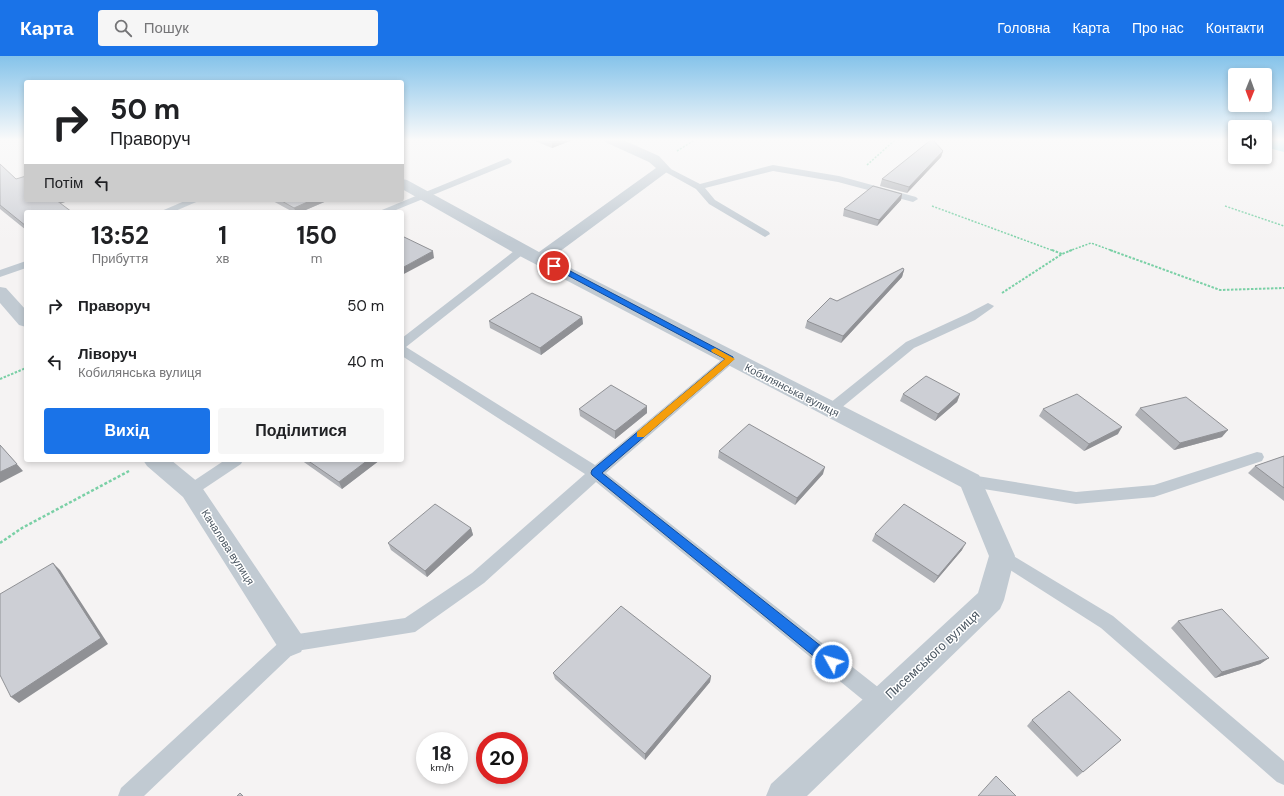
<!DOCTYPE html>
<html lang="uk">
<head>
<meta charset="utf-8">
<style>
	:root { --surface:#fff; --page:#f6f6f6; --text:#202124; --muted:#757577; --accent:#1a73e8 }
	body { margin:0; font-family:"DM Sans",sans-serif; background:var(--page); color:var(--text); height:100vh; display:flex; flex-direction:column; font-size:15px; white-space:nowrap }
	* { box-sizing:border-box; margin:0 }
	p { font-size:13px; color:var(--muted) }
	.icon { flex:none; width:22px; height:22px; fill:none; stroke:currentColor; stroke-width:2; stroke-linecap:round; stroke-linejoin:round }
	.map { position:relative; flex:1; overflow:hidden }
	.details { position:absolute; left:24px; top:154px; width:380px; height:252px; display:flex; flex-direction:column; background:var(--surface); border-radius:4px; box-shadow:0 2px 6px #0003 }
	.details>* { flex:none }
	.hud { position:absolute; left:24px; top:24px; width:380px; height:122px; border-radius:4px; box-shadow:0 2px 6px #0003; background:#fff; color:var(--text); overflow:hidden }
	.needle { width:26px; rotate:181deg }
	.controls { position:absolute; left:1228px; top:12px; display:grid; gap:8px }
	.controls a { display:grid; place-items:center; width:44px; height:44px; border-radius:4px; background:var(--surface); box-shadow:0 2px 6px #0003; font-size:20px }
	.speed { position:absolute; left:416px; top:676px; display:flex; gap:8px; font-size:20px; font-weight:700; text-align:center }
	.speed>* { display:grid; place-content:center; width:52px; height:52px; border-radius:50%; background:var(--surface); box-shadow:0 2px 6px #0003; line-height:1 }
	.speed small { font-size:10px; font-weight:400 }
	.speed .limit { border:6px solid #d22; background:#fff; color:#111 }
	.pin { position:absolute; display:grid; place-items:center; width:34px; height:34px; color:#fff; margin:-17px; border:2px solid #fff; border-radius:50%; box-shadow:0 1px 4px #0007 }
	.me { position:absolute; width:44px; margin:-22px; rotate:309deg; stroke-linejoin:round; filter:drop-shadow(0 0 3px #0008) }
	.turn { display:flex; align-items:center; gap:14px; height:84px; padding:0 20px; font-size:18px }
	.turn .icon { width:52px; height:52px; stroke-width:2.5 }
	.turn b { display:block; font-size:28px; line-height:34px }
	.then { display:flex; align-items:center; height:38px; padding:0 20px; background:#0003; gap:8px; font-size:15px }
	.eta { display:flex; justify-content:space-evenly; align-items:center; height:68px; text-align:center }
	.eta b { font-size:24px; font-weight:700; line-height:28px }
	.cta { display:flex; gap:8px; margin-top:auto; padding:8px 20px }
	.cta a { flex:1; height:46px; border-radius:4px; background:var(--accent); color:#fff; font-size:16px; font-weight:700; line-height:46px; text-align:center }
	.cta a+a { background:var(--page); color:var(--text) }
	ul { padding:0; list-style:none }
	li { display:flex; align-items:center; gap:12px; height:56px; padding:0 20px }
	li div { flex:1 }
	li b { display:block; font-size:15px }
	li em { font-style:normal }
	header { display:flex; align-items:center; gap:24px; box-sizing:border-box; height:56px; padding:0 20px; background:var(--accent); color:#fff }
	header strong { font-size:19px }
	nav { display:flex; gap:22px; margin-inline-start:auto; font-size:14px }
	.search { width:280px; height:36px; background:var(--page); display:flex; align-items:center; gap:10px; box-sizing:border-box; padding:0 14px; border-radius:4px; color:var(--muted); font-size:15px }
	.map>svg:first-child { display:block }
</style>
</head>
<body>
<header>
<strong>Карта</strong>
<div class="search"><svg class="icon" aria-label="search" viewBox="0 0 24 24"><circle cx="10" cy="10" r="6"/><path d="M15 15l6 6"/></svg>Пошук</div>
<nav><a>Головна</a><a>Карта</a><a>Про нас</a><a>Контакти</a></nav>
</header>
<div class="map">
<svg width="1284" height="740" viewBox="0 0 1284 740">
	<rect width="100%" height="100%" fill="#f5f3f3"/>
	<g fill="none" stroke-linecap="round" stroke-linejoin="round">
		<path fill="#90daee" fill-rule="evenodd" d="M1265 83H1284V96L1265 91Z"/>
		<path stroke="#7ad0a6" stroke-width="1.5" stroke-dasharray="2 1.5" stroke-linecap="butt" d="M677 95 696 83
			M867 109 896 83
			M932 150 1054 195
			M1225 150 1284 170
			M1069 195 1091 187 1113 195"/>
		<path stroke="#7ad0a6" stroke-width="2" stroke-dasharray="2.5 1.5" stroke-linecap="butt" d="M1052 194 1062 198
			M1110 194 1220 234 1284 232
			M1002 237 1062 198 1072 194
			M0 323 26 312"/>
		<path stroke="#7ad0a6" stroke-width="2.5" stroke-dasharray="3 2" stroke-linecap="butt" d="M0 487 22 472 129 415"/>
		<path fill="#c1cad2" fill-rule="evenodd" d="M508 102 512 105 511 107 391 156H377Z
			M773 109 839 120 916 141 918 143 913 146 838 126 773 115 705 132 715 144 769 176 770 178 765 181 709 148 696 133 660 113 661 111H667L700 128Z
			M187 144H201L173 156H159Z
			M522 191 527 194 526 196 406 291 595 409 726 300H734L736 303 734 306 606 417 888 639 891 646 888 653 881 656 874 653 596 426 484 527 415 576 296 595 144 740H118L121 732 285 581 291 579 405 562 472 517 585 418 402 300V282L518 192Z
			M26 205V212L0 221V214Z
			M988 247 994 250 992 252 975 264 914 292 835 357H825L823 354 825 351 906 286 967 258Z
			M1257 396 1262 397 1264 401 1262 405 1154 441 1076 448 971 431 966 429 963 425 966 421 971 419 1076 436 1154 429Z
			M225 404H243L241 408 196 438 191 440 186 438 183 434 186 430Z
			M1002 493 1113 560 1284 705V729L1277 726 1101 572 996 505 994 500 996 495Z"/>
		<path fill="#c1cad2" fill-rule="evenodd" d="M604 83H621L659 100 671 113 551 202 979 419 1015 500 1004 544 1000 553 807 740H766L771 728 978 537 989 500 961 431 516 198 402 133V123L407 124 539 196 656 112 649 106 605 86Z
			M0 231 6 232 26 254V271L19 269 0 247Z
			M143 404H171L199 427 301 578 305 587 301 596 291 600 281 596 183 441 147 410Z"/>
	</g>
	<path fill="#b0b2b7" d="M530 83H575L552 92Z
		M943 95 941 101 907 137 880 130 882 123Z
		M0 108 26 144H64L65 146 26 156V174L0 153Z
		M902 138 901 144 877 170 843 160 844 153Z
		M271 144H329L301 156H293Z
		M904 214 902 221 841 287 805 272 807 265 837 245Z
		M582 261 583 268 541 299 490 272 489 265Z
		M903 338H960L957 346 935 365 900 345Z
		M1140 352 1222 381 1174 394 1135 359Z
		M579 353 647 357 615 383 580 360Z
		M1043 353 1118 378 1084 395 1039 360Z
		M719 395 823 418 795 449 718 402Z
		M1284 400V445L1248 417 1255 410Z
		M301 404H380L342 433Z
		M471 472 473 479 427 521 391 494 388 487Z
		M875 478 962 494 934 527 872 485Z
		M1178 565 1269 602 1260 608 1215 622 1171 572Z
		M553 617 711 620 710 626 645 704 555 623Z
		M1032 664 1121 684 1077 721 1027 670Z"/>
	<path fill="#909195" d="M560 83H575L552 92V86Z
		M943 95 941 101 907 137 909 131Z
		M902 138 901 144 877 170 879 164Z
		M54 144H64L65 146 57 149Z
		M312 144H329L301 156H296L294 152Z
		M433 195 434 202 402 219V212Z
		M904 214 902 221 841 287 843 280Z
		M582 261 583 268 541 299 540 292Z
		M960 338 957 346 935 365 938 358Z
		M647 350V357L615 383V375Z
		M1122 371 1118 378 1084 395 1089 388Z
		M1228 374 1222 381 1174 394 1180 387Z
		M0 389 23 415 0 427Z
		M368 404H380L342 433 339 426Z
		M825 411 823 418 795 449 797 442Z
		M471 472 473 479 427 521 425 515Z
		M966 487 962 494 934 527 938 520Z
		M53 507 60 514 108 588 19 647 11 641Z
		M1269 602 1260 608 1215 622 1222 616Z
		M711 620 710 626 645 704V698Z"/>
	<path fill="#cdcfd5" stroke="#909195" d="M543 83H560L552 86Z
		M932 83 943 95 909 131 882 123Z
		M0 108 16 123 26 120V144H56L72 156H26V170L0 149Z
		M873 130 902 138 879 164 844 153Z
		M280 144H312L294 152Z
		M402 180 433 195 402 212Z
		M903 212 904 214 843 280 807 265 830 242 837 245Z
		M532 237 582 261 540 292 489 265Z
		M926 320 960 338 938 358 903 338Z
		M611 329 647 350 615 375 579 353Z
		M1077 338 1122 371 1089 388 1043 353Z
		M1186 341 1228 374 1180 387 1140 352Z
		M749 368 825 411 797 442 719 395Z
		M0 389 17 408 0 416Z
		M1284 400V432L1255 410Z
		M307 404H368L339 426Z
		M435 448 471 472 425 515 388 487Z
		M904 448 966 487 938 520 875 478Z
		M53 507 101 582 11 641 0 619V538Z
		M621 550 711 620 645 698 553 617Z
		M1222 553 1269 602 1222 616 1178 565Z
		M1069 635 1121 684 1083 716 1032 664Z
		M996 720 1016 740H978Z
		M240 737 243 740H237Z"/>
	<linearGradient id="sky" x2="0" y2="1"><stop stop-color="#85c3ea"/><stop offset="0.45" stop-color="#fafafa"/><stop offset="1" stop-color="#fafafa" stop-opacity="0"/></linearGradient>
	<rect width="1284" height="186" fill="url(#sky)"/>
	<path fill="#1a73e8" stroke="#114b97" d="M552 208H557L733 301V304L602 417 836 602 838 606 836 611 832 612 827 611 592 419 591 417 592 414 725 303 552 211Z"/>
	<path fill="#f59e0b" d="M715 292 735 303 644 381H637V376L725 303 712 296 711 294Z"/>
	<g text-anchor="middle" stroke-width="3" stroke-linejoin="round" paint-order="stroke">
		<g font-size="11" fill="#4a5661" stroke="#fff">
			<text transform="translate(792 334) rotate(27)" y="4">Кобилянська вулиця</text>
			<text transform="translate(228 491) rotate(57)" y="4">Качалова вулиця</text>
		</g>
		<g font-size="13" fill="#4a5661" stroke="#fff">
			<text transform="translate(932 598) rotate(-43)" y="5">Писемського вулиця</text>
		</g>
	</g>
</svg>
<div class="controls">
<a><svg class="needle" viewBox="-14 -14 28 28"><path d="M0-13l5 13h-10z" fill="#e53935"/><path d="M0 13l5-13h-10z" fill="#757577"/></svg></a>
<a><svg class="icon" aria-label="sound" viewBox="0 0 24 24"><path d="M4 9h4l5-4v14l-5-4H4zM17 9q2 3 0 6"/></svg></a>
</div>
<div class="speed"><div>18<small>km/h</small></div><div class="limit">20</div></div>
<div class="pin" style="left:554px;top:210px;background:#d93025"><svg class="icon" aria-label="arrive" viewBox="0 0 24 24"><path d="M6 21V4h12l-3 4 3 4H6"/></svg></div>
<svg class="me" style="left:832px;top:606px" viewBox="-20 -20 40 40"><circle r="17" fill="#1a73e8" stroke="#fff" stroke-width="3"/><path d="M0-11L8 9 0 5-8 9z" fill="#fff"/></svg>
<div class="hud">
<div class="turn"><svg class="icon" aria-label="right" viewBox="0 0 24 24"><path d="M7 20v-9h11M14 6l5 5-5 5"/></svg><div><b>50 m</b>Праворуч</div></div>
<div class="then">Потім<svg class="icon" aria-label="left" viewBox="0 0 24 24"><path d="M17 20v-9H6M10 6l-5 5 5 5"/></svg></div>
</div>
<section class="details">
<div class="eta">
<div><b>13:52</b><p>Прибуття</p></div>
<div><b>1</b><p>хв</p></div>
<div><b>150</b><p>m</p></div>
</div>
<ul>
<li><svg class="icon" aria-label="right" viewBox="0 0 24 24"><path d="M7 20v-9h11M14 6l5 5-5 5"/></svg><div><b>Праворуч</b></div><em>50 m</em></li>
<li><svg class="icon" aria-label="left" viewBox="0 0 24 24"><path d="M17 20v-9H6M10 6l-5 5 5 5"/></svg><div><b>Ліворуч</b><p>Кобилянська вулиця</p></div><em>40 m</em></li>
</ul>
<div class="cta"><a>Вихід</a><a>Поділитися</a></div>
</section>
</div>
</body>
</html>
